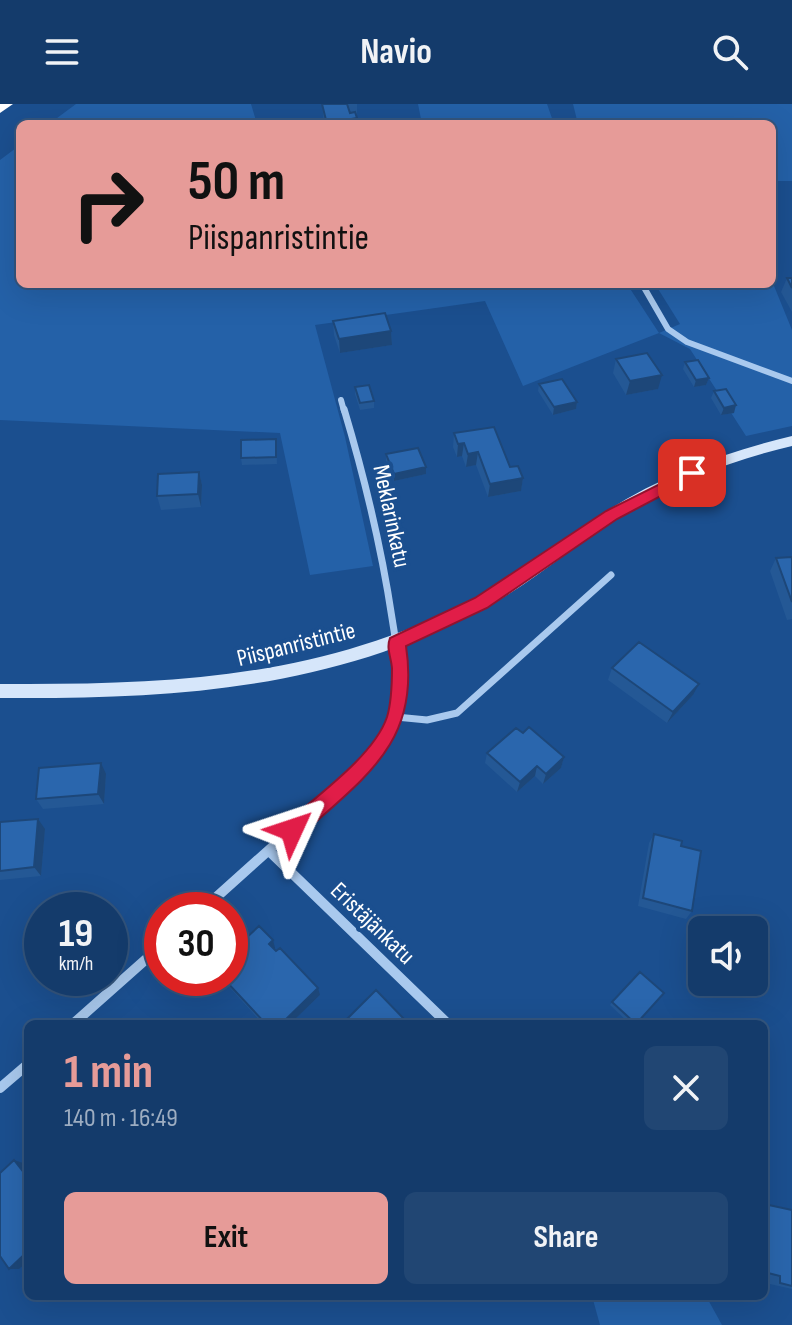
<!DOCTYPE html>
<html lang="en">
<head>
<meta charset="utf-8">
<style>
	:root { --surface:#143b6b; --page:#214673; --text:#f1f3f6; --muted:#9dadc1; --line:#33557e; --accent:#e69b98 }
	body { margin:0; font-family:"Sofia Sans Condensed",sans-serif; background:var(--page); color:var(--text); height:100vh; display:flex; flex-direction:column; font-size:30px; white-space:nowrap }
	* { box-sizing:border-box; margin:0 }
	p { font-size:26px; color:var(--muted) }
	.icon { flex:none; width:44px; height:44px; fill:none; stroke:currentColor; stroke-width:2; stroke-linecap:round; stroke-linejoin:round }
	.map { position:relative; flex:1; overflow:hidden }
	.details { position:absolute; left:24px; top:916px; width:744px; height:280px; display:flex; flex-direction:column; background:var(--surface); border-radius:12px; box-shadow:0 8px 32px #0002,0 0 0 2px var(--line) }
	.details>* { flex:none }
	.hud { position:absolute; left:16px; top:16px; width:760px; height:168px; border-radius:12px; box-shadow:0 8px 32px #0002,0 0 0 2px var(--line); background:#e69b98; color:#111; overflow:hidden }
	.buttons { position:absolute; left:688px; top:812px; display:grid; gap:16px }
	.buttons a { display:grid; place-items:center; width:80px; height:80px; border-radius:12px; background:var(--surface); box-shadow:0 8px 32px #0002,0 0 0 2px var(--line); font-size:40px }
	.speed { position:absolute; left:24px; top:788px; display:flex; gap:16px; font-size:40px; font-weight:700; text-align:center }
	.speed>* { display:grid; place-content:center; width:104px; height:104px; border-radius:50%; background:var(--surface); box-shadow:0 8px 32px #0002,0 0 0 2px var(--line); line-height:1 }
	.speed small { font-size:20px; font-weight:400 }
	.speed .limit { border:12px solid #d22; background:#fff; color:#111 }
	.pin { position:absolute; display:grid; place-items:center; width:68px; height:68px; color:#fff; margin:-34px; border-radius:16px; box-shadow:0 4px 12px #0006 }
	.me { position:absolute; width:88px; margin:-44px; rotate:48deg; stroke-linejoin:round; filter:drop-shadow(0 0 6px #0008) }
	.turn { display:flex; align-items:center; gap:28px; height:168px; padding:0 40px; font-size:36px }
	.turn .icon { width:104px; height:104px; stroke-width:2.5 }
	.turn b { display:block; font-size:56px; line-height:68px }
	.round { display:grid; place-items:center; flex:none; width:84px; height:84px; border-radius:12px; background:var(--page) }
	.overview { display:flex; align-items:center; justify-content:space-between; height:136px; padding:0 40px }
	h1 { font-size:48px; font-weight:700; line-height:60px; color:var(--accent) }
	.cta { display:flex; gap:16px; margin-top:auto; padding:16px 40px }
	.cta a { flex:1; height:92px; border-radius:12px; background:var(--accent); color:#111; font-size:32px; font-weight:700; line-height:92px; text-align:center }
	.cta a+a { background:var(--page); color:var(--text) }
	header { display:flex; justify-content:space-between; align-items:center; height:104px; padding:0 40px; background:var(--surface); font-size:36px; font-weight:700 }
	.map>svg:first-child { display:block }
</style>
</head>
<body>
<header><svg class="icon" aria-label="menu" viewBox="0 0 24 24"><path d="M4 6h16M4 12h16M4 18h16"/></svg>Navio<svg class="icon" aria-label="search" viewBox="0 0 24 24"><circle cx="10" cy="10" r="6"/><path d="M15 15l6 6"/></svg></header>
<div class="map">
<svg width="792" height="1221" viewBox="0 0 792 1221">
	<rect width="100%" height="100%" fill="#1b4f8f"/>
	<path fill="#2461a8" d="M76 0H251L257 20H49Z
		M418 0H547L554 20H422Z
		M573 0H792V77H772V20H578Z
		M20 41V180H627L659 229 680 220 655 180H772V177L792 226V322L746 332 690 245 659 229 523 282 485 197 315 221 345 333 373 462 310 471 280 329 0 316V56Z
		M592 1192H706L722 1221H600Z"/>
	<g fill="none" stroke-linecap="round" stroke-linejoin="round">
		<path stroke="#a9c9ee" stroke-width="6" d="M642 180 668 225 687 238 792 277
			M341 296 344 307"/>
		<path stroke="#a9c9ee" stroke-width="7" d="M396 613 427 616 457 609 611 471
			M316 704C344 680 386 650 396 612 404 580 397 546 392 514 381 441 365 375 344 305"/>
		<path stroke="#a9c9ee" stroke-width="10" d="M269 747 448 920
			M202 806 318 702
			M73 920 162 841
			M0 984 28 960"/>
		<path fill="#d6e6fa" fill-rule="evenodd" d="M792 332V342C729 357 668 380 614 416 570 445 530 480 483 505 326 587 173 595 0 594V580C169 581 317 575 471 497 518 473 559 438 602 410 660 372 725 348 792 332Z"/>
		<path fill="#fff" fill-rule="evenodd" d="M0 0H13L0 9Z"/>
	</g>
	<path fill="#245895" d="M322 0H357V20H324Z
		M787 174H792V208L781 188Z
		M333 217 391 227 392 241 340 249 334 231Z
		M616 255 658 285 626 291 613 269Z
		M685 258 709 274 706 281 694 283 683 265Z
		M539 280 577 298 576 305 553 311 538 287Z
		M355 283 374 297V304L360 306 355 290Z
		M714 287 734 309 721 311 711 294Z
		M454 329 510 363 523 374 521 387 488 393 476 361 466 363 462 352 457 353 453 343Z
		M276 335 277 360 242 361 241 354Z
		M386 350 426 370 394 377 386 357Z
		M199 368 202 381 201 403 161 406 157 392Z
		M792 453V515L787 516 770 467 776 454Z
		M612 564 693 591 667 619 608 576Z
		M523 629 564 653 561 664 543 680 535 672 517 688 485 659 487 649Z
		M106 670 104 700 43 705 36 695Z
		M0 718 45 725 41 772 0 776Z
		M654 730 692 807 686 815 638 802 649 739Z
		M275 844 274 845 320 891 290 920H263L221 874H230Z
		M612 898 636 920H630L610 901Z
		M764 1100 792 1106V1185L770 1180V1172L764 1171Z"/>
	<path fill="#1d4779" d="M391 227 392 241 340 249 339 235Z
		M662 271 658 285 626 291 630 277Z
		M709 274 706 281 694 283 696 276Z
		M577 298 576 305 553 311 554 303Z
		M736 301 734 309 721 311 724 304Z
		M464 339 462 352 457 353 458 340Z
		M478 348 476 361 466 363 468 350Z
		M426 363V370L394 377V370Z
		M199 368 202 381 201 403 198 390Z
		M523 374 521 387 488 393 490 380Z
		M699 580 693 591 667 619 673 608Z
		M564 653 561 664 543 680 546 670Z
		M101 659 106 670 104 700 98 690Z
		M537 662 535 672 517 688 520 678Z
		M38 715 45 725 41 772 34 763Z
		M273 836 275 844 272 848 269 840Z
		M318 884 320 891 290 920H281Z
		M14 1056 23 1059 28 1065V1074Z
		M27 1148H28V1157L19 1165H9Z"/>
	<path fill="#2a66ad" stroke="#1d4779" stroke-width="2" d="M322 0H347L350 9 355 8 357 14 351 15 352 20H327Z
		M787 174H792V184Z
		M385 209 391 227 339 235 333 217Z
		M647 249 662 271 630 277 616 255Z
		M698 256 709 274 696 276 685 258Z
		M562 275 577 298 554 303 539 280Z
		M369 281 374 297 360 299 355 283Z
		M726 285 736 301 724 304 714 287Z
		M494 323 510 363 518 362 523 374 490 380 478 348 468 350 464 339 458 340 454 329Z
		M276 335V353L241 354V336Z
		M418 344 426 363 394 370 386 350Z
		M199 368 198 390 157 392 158 370Z
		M792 453V498L776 454Z
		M639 538 699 580 673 608 612 564Z
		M529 623 564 653 546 670 537 662 520 678 487 649 516 624 523 629Z
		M101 659 98 690 36 695 39 664Z
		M38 715 34 763 0 767V718Z
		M654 730 682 737 681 742 701 747 692 807 643 794Z
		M259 822 273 836 269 840 276 847 280 844 318 884 281 920H266L223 874H230V849Z
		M640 868 664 889 636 920 612 898Z
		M376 886 404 915 399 920H342Z
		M14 1056 28 1074V1149L27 1148 9 1165 0 1152V1069Z
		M764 1100 792 1106V1182L780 1179V1172L764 1168Z"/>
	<path fill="#e11d48" stroke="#92132f" stroke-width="2" d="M692 364 697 365V373L617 415 487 504 406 542C421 640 363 674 299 733L292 735 285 733 282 726 285 720C315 693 374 652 387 613 391 600 392 578 392 564 391 553 386 544 390 534L475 494 606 407Z"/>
	<g text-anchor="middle" stroke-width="8" stroke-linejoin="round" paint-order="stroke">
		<g font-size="24" fill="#fff" stroke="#1b4f8f">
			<text transform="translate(392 412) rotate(78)" y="8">Meklarinkatu</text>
			<text transform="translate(296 540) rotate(-14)" y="8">Piispanristintie</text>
			<text transform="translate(373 819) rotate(44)" y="8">Eristäjänkatu</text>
		</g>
	</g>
</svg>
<div class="buttons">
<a><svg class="icon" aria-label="sound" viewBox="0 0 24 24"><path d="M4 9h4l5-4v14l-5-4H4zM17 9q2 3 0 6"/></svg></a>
</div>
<div class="speed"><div>19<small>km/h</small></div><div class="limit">30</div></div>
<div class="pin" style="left:692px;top:369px;background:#d93025"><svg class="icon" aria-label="arrive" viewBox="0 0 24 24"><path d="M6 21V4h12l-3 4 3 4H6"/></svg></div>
<svg class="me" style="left:292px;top:726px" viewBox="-20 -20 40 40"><path d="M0-17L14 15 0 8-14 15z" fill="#e11d48" stroke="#fff" stroke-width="4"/></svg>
<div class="hud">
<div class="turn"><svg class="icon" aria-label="right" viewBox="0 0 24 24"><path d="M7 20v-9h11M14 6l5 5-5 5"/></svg><div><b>50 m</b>Piispanristintie</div></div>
</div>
<section class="details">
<div class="overview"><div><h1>1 min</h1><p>140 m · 16:49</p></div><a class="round"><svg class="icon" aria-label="close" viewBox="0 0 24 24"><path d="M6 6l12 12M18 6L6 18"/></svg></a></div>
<div class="cta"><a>Exit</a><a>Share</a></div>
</section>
</div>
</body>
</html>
